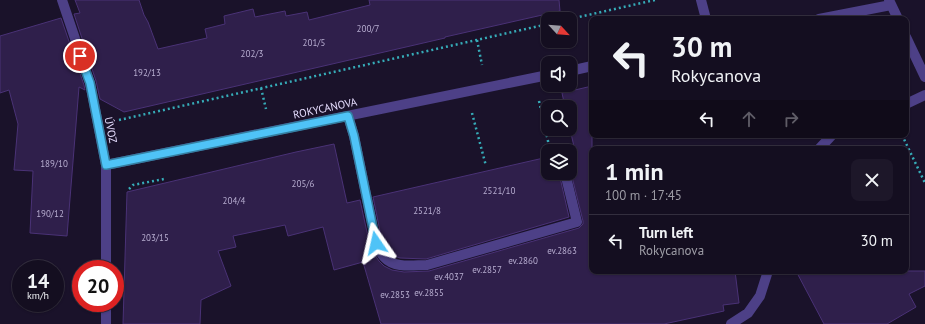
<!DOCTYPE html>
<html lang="en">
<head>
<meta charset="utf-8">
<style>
	:root { --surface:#140e20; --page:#1d1729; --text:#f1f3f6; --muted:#9d9ca5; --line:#332e3e }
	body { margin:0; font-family:"PT Sans",sans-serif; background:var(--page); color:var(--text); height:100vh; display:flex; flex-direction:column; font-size:15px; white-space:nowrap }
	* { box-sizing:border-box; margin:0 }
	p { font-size:13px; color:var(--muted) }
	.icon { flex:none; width:22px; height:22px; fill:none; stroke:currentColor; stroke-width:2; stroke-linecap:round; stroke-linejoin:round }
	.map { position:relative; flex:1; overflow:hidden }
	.sheet { position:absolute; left:589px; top:146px; width:320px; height:128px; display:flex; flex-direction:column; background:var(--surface); border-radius:8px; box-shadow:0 1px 3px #0004,0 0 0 1px var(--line) }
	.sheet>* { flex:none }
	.guide { position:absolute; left:589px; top:16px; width:320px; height:122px; border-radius:8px; box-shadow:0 1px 3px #0004,0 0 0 1px var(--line); background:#140e20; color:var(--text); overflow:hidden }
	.needle { width:26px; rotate:116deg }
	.buttons { position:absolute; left:541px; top:12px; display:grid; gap:8px }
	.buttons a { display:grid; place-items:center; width:36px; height:36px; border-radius:8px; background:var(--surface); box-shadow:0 1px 3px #0004,0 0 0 1px var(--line); font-size:20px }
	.speed { position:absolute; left:12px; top:260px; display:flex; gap:8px; font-size:20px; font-weight:700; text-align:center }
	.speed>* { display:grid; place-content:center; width:52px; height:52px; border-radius:50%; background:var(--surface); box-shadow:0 1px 3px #0004,0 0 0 1px var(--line); line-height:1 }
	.speed small { font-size:10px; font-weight:400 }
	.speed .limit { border:6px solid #d22; background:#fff; color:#111 }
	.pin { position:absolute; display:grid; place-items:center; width:34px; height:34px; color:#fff; margin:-17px; border:2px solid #fff; border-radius:50%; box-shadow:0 1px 4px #0007 }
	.me { position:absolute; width:44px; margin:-22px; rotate:349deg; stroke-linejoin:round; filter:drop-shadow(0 0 3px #0008) }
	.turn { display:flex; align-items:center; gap:14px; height:84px; padding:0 16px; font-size:18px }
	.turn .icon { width:52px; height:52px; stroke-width:2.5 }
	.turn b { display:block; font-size:28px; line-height:34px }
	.lanes { display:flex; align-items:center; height:38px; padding:0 16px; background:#0003; justify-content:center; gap:20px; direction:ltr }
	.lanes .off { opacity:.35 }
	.round { display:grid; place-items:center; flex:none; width:42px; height:42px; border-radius:8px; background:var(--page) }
	.headline { display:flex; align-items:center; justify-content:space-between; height:68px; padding:0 16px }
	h1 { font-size:24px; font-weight:700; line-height:30px }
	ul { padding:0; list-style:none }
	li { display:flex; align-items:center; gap:12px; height:52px; padding:0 16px; border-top:1px solid var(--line) }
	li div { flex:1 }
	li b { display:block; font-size:15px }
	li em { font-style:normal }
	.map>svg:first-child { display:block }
</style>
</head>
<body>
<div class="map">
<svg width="925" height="324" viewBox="0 0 925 324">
	<rect width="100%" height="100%" fill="#1a122a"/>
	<path fill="#2f1f4b" stroke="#4a3276" d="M75 0H139L144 15 148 22 158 49 207 38 205 29 225 24 224 16 253 9 255 17 285 11 286 16 307 12 309 20 370 5 369 0H559L560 11 445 37V38L124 112 100 99 96 81 74 14 80 13Z
		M61 18 84 85 85 90 79 87 67 236 30 233 33 171 14 170 18 124 9 90 0 93V36Z
		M592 86V271H735L739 303 723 305 724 311 664 324H381L363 262 334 270 323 227 288 236 285 225 233 236 236 247 218 251 231 286 201 300 200 324H123L127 192 296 152 334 144 347 203 360 200 370 246 375 255 379 261 384 266 392 270 404 272 429 271 579 228 583 224V221L570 169V152L575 151 570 129V107H565L562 93Z
		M548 157V173H559L569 217 426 259 400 258 392 255 386 249 382 241 373 197Z
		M796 271H925V286L909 294 916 307 887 324H824Z"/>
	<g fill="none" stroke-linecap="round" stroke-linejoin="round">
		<path stroke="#36acb8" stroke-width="2.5" stroke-dasharray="2 3" stroke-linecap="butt" d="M570 19 655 0
			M477 40 482 65
			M261 88 266 109
			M539 101 550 150 552 151
			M472 113 486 166
			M119 120 548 24
			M902 135 925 183
			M129 189 133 185 164 179"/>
		<path stroke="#4d4087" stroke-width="10" d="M62 0 90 83 106 165V269
			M701 0 706 19
			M889 0 898 19
			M819 19 891 5
			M906 37 925 77
			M570 71 592 66
			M906 104 925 95
			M348 116 354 136 376 243C378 247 380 253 384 257 395 269 413 265 427 265L577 222 565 173
			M819 149 832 135
			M106 165 548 75
			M106 324V303
			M731 324 748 313 760 296 768 271"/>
	</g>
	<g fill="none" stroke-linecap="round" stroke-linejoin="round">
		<defs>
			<path id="route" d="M80 56 90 83 106 165 348 116 354 136 376 243"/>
		</defs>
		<use href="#route" stroke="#337fa1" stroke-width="10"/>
		<use href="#route" stroke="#4fc3f7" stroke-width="7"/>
	</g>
	<g text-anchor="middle" stroke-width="3" stroke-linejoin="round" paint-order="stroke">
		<g font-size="9" fill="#b8aed1">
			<text x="368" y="32">200/7</text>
			<text x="314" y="46">201/5</text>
			<text x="252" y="57">202/3</text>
			<text x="147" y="76">192/13</text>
			<text x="54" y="167">189/10</text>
			<text x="303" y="187">205/6</text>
			<text x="499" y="194">2521/10</text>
			<text x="234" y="204">204/4</text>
			<text x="427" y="214">2521/8</text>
			<text x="50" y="217">190/12</text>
			<text x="155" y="241">203/15</text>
			<text x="562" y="254">ev.2863</text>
			<text x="523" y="264">ev.2860</text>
			<text x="487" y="273">ev.2857</text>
			<text x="449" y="280">ev.4037</text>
			<text x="429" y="296">ev.2855</text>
			<text x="395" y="298">ev.2853</text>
		</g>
		<g font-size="11" fill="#e6ddfe" stroke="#1a122a">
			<text transform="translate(325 108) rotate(-12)" y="4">ROKYCANOVA</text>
			<text transform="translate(111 130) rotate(79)" y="4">ÚVOZ</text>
		</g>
	</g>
</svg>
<div class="buttons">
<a><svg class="needle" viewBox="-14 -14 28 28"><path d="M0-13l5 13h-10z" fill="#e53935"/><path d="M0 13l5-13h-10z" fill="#9d9ca5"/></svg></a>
<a><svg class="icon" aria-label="sound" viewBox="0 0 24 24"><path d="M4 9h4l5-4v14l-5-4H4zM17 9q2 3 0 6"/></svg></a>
<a><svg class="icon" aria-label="search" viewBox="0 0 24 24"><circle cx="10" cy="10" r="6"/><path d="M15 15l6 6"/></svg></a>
<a><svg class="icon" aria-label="layers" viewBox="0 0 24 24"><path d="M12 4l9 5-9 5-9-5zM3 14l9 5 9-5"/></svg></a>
</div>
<div class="speed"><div>14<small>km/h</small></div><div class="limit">20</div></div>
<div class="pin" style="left:80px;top:56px;background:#d93025"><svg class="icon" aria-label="arrive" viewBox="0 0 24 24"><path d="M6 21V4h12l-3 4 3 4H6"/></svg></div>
<svg class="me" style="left:376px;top:243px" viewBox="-20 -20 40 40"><path d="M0-17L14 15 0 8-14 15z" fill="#4fc3f7" stroke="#fff" stroke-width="4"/></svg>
<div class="guide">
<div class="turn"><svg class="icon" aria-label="left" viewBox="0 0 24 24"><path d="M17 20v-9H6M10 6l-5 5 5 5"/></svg><div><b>30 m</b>Rokycanova</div></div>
<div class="lanes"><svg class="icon" aria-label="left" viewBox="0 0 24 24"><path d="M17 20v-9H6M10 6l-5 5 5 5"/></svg><svg class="icon off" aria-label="ahead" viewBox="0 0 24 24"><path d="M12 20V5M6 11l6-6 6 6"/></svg><svg class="icon off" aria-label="right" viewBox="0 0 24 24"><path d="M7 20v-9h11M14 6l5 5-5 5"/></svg></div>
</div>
<section class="sheet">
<div class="headline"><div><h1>1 min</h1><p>100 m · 17:45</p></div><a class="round"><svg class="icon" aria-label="close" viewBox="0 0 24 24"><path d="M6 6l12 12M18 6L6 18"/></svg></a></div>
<ul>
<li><svg class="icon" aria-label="left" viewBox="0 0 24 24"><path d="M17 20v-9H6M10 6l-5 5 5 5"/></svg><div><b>Turn left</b><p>Rokycanova</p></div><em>30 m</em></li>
</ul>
</section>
</div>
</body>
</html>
